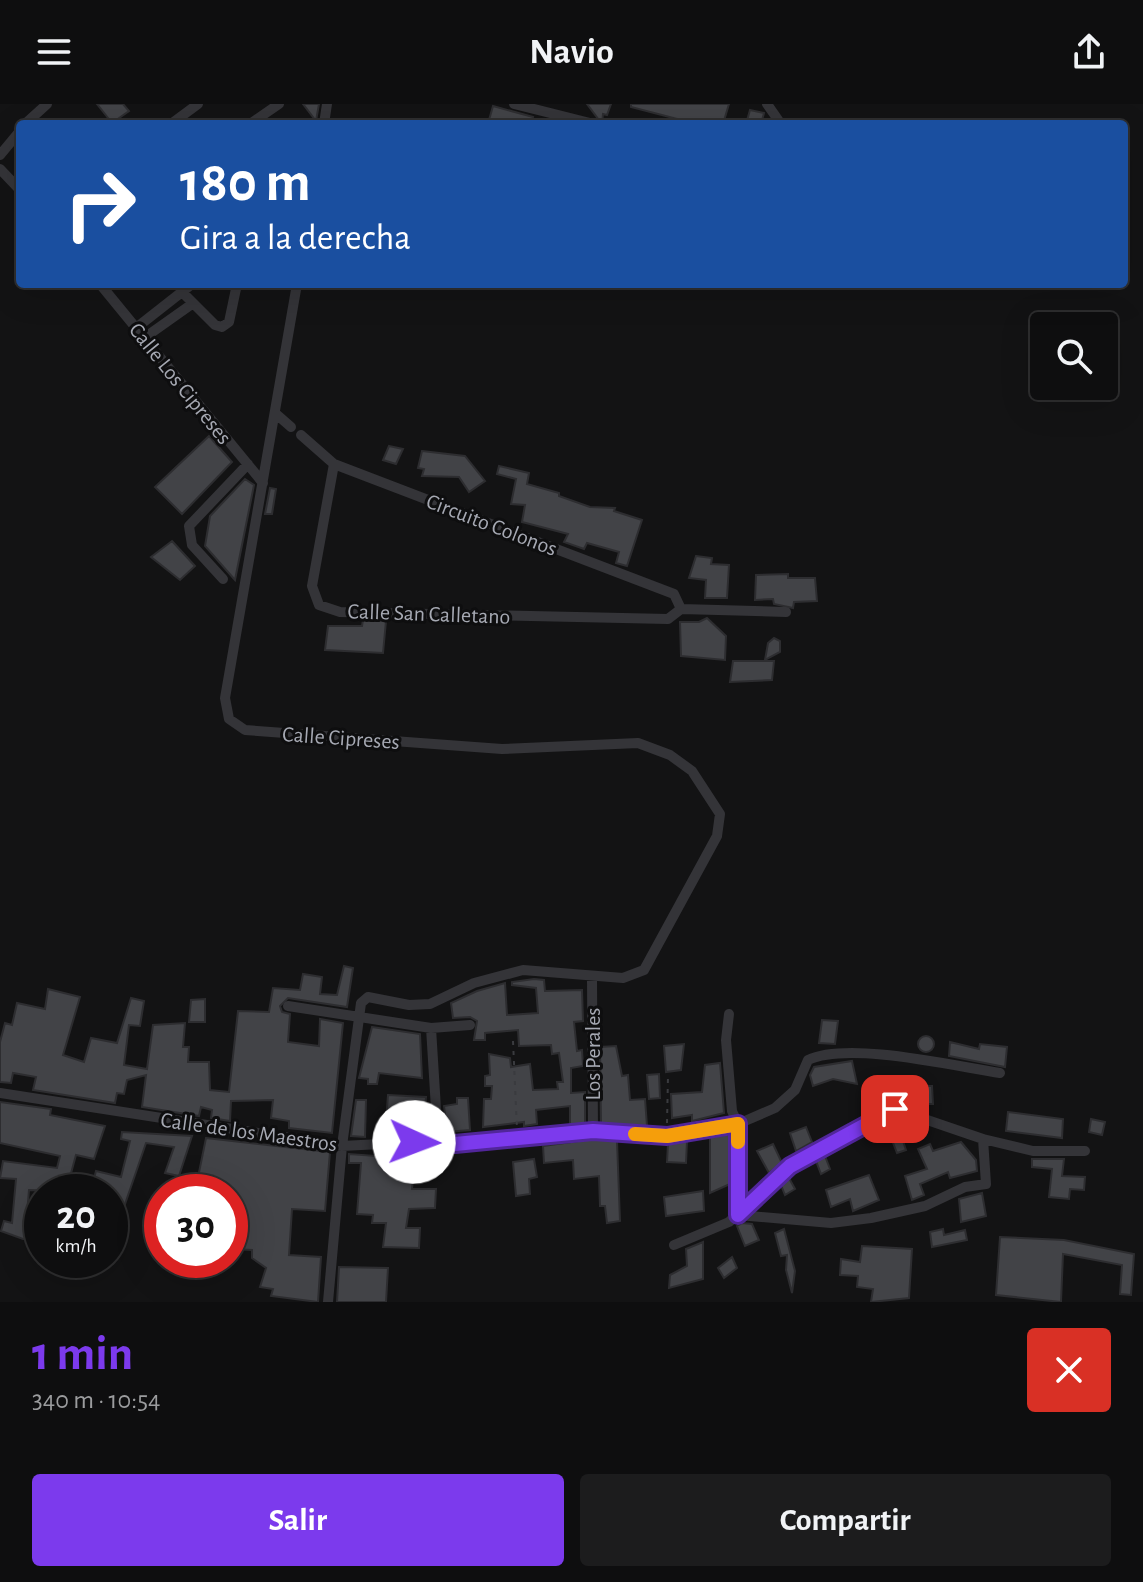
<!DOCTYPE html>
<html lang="es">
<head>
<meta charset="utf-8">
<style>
	:root { --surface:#0e0e0f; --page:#1c1c1d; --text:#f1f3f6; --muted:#9b9c9e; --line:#2e2e2f; --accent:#7c3aed }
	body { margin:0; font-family:"Alegreya Sans",sans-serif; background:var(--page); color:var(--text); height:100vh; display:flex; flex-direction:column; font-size:30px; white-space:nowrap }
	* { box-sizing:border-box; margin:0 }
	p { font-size:26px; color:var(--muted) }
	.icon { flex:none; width:44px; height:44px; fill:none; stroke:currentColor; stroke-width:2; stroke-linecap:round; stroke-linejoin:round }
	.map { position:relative; height:1198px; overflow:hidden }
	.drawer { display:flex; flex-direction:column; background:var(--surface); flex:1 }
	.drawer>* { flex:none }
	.top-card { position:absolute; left:16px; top:16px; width:1112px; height:168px; border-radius:8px; box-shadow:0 8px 32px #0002,0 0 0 2px var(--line); background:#1a4fa0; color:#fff; overflow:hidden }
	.buttons { position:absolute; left:1030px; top:208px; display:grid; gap:16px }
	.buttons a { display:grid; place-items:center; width:88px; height:88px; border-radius:8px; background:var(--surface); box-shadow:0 8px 32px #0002,0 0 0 2px var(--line); font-size:40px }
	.speed { position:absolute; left:24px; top:1070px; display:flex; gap:16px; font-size:40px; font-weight:700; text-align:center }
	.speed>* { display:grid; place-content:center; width:104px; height:104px; border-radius:50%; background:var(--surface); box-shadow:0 8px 32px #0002,0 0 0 2px var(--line); line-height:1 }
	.speed small { font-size:20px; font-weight:400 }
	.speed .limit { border:12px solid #d22; background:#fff; color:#111 }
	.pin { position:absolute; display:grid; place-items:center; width:68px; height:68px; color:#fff; margin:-34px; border-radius:16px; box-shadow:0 4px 12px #0006 }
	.me { position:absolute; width:88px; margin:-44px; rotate:92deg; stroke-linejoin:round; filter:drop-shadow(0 0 6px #0008) }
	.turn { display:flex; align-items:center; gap:28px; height:168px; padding:0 32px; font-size:36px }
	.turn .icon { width:104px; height:104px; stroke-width:2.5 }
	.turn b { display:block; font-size:56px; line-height:68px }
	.round { display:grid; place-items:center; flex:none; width:84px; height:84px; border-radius:8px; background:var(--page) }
	.overview { display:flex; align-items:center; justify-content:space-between; height:136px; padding:0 32px }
	h1 { font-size:48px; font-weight:600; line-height:60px; color:var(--accent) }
	.primary-button { display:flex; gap:16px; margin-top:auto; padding:16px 32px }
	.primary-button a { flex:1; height:92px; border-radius:8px; background:var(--accent); color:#fff; font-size:32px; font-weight:600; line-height:92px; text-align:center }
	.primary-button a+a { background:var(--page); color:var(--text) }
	header { display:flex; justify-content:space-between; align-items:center; height:104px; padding:0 32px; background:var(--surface); font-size:36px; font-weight:600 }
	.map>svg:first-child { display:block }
</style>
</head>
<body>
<header><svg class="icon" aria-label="menu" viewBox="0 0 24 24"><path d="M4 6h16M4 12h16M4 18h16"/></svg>Navio<svg class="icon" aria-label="share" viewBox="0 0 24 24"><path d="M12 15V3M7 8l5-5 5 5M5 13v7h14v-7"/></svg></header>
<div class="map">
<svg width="1143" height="1198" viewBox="0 0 1143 1198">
	<rect width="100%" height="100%" fill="#131314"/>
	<path fill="#424347" stroke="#2d2d30" stroke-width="2" d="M97 0H123L129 7 112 19Z
		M303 0H319L316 17Z
		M587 0H611L607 11 603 10 602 20Z
		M631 0H729L723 20 681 16 631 3Z
		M493 2 533 13 531 20H501L489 16Z
		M750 6 764 9 761 20H746Z
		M209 332 232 358 182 410 155 383Z
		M389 342 403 345 396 360 383 356Z
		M422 347 465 352 485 377 469 388 459 373 422 372 424 365 418 364Z
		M499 362 529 369 527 380 559 389V392L590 403 615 404 614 407 642 416 627 462 616 459 619 448 587 439 584 445 564 438 568 430 522 418 525 401 511 400 516 375 497 370Z
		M245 375 254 381 235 476 205 442 210 412Z
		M270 384 276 385 272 410H265Z
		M172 437 195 462 180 476 151 453Z
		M696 452 712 454 711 460 729 461 727 494H705L706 476 689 474Z
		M788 470V474H815L817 497 794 498 793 504 774 500 773 495 755 496 756 471Z
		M707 514 726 532 725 556 681 552 680 518H699Z
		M363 516 386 517 383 549 325 546 328 522H362Z
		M774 534 780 537V548L765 556 768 539Z
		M733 557H774L772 576 730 578Z
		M344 862 353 864 347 903 288 894 280 902 282 908 290 910 288 938 319 942 320 915 343 919 332 1029 289 1024V1017L271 1014 273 996 231 997 230 1017 211 1014 212 1006 201 1003 199 1012 142 1003 146 971 127 976 124 990 117 989 115 999 33 986 36 973 13 969 11 979 0 978V938L5 919 12 921 17 899 45 905 48 885 80 893 63 951 84 958 91 934 117 939 131 894 144 897 140 922 129 921 124 961 147 965 153 921 185 919 183 943H189L188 958H209L210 986 229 988 238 907 269 908 273 884 300 886 303 870 322 873 320 890 337 891Z
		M534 875 544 876 545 887 582 886 583 917 574 918 577 947 582 946 583 962 571 964V989L585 988V1020L570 1023V1002L536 1006 537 1020 524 1022V1018L483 1023 484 995H491L492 982H485V972L490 971 489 950 510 954 511 963 530 960 533 986 558 985 557 978H563L559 949 552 950 551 941 519 942 518 926 485 929V936H474L477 917 470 913 453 914 451 899 477 887 505 879 507 911 538 909 536 884 512 881V878Z
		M205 895V918H189L191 896Z
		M822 916 838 917 835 940 819 939Z
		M372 923 420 930 422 974 379 969 377 980H368V975L359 974Z
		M918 940a8 8 0 1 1 16 0a8 8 0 1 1-16 0Z
		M950 938 979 945 980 940 1007 943 1005 963 949 952Z
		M684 940 681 966 666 968 664 942Z
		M616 942 622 972 628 971 630 996 645 995 647 1022 601 1020 600 943Z
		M852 957 857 980 833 975 813 982 810 971 814 963Z
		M720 959 724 1009 692 1017V1011L672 1014 671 990 702 988 705 961Z
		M659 970 660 994 649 995 647 971Z
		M919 982H932L933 1000H921Z
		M388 991 426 993 425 1009H416V1019H410L409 1030 385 1032Z
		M457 994H468L470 1026 447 1028 444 1002 457 1000Z
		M356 996H366L365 1033 351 1032Z
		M0 998 51 1005 50 1011 105 1022 94 1055 76 1051 70 1073 93 1078 96 1067 121 1073 130 1037 121 1035 122 1028 192 1032 179 1072 165 1069 174 1043 146 1039 123 1106 110 1102V1088L29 1086 26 1122 42 1127V1136L23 1135 1 1127 4 1117 12 1119 16 1075 0 1074 3 1057 57 1064 60 1052 0 1039Z
		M1008 1008 1063 1015 1062 1034 1006 1027Z
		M1091 1015 1105 1018 1102 1031 1089 1028Z
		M806 1023 812 1038 796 1047 790 1029Z
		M900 1028 906 1046 897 1049 890 1031Z
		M729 1030 730 1080 710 1089V1033Z
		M206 1034 330 1048 325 1107 292 1105 289 1151 321 1153 318 1198 271 1192 273 1185 260 1183 266 1164 252 1154V1146L230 1145V1088H195Z
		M593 1035 617 1037 620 1117 607 1119 605 1102H600L599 1072 574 1075 573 1056 544 1059 543 1042Z
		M687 1037 686 1059 667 1058 668 1040Z
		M961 1038 976 1056 977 1067 950 1074 948 1068 920 1080 924 1091 912 1096 905 1072 927 1065 918 1045 930 1040 933 1047Z
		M773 1040 782 1059 769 1069 757 1047Z
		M443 1046 444 1064 414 1065 412 1085H436L435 1104 409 1105 406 1124H420L419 1144 383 1143 386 1119H372L373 1111 357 1110 361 1059H349V1050L376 1052V1049Z
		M825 1052 830 1065 821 1070 816 1057Z
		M534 1055 537 1073 529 1075 530 1090 516 1092 513 1058Z
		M1032 1055H1064L1062 1072 1085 1073 1084 1086 1070 1085 1069 1095 1049 1093 1052 1065 1032 1063Z
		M869 1071 879 1096 853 1107 850 1095 831 1103 826 1086Z
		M789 1074 795 1085 785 1091 781 1081Z
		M703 1087 704 1107 666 1112 664 1093Z
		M982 1089 986 1112 961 1118 959 1095Z
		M742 1119 752 1120 759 1136 745 1142 737 1122Z
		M784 1125 795 1167 792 1189 786 1166 787 1151 781 1152 775 1129Z
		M943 1125 944 1131 965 1126 967 1136 932 1143 930 1128Z
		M1000 1133 1064 1136 1134 1150 1131 1191 1120 1190 1122 1161 1063 1150 1061 1198 996 1191Z
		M703 1138V1175L669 1184 670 1171 687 1162 686 1145Z
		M862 1142 912 1145 909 1194 871 1198 873 1185 857 1183 858 1172 840 1171 841 1155 860 1158Z
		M732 1153 737 1164 724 1174 718 1164Z
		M55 1156H94L90 1168 54 1160Z
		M339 1163 388 1164 386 1198H337Z"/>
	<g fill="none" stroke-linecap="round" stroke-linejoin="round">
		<path stroke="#3a3b3f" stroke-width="2" stroke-dasharray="4 6" stroke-linecap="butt" d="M513 937 517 1025
			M667 1019 668 972"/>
		<path stroke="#343438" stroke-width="10" d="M514 0 594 20
			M767 0 781 20
			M25 20 47 0
			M171 20 198 0
			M250 20 279 0
			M324 20 327 0
			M0 51 20 27
			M0 65 20 86
			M100 180 263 379
			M297 180 225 594 229 615 245 626 502 645 638 639 670 651 692 667 720 710 717 732 644 866 623 874 523 866 474 879 430 900 409 901 368 893 361 899 342 1042 328 1198
			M182 188 215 221 222 223 229 218 237 180
			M136 224 192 180
			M144 234 192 200
			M275 309 291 323
			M301 331 334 360 674 490 681 505
			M334 360 312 482 319 501 340 508 668 515 681 505
			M223 475 192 441 189 422 248 360
			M681 505 786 508
			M592 874 593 1027
			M288 902 431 924 470 921
			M729 910 726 936 732 1007 738 1020V1111
			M431 924 438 1037
			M0 989 342 1042 438 1037 455 1040 550 1034 593 1027 667 1032 738 1020 775 1004 795 986 808 956C848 937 954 962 1000 969
			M738 1111 831 1119 871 1114 925 1102 965 1083 986 1080 983 1035
			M674 1141 729 1118 790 1062 895 1005 983 1035 1033 1047H1085"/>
	</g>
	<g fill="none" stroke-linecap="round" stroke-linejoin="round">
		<defs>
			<path id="route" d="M414 1038 455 1040 593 1027 667 1032 738 1020V1111L790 1062 895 1005"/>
		</defs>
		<use href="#route" stroke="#51269a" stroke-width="20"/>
		<use href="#route" stroke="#7c3aed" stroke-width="14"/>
		<path stroke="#f59e0b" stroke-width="14" d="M635 1030 667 1032 738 1020V1038"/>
	</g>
	<g text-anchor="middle" stroke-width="6" stroke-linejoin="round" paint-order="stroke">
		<g font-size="22" fill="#a6a9b3" stroke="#0e0e0f">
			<text transform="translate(181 279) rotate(51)" y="8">Calle Los Cipreses</text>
			<text transform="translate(492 420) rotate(21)" y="8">Circuito Colonos</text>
			<text transform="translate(429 509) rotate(2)" y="8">Calle San Calletano</text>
			<text transform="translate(341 633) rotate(4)" y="8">Calle Cipreses</text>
			<text transform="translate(592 950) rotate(-90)" y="8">Los Perales</text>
			<text transform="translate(249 1027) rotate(8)" y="8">Calle de los Maestros</text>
		</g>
	</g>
</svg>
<div class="buttons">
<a><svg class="icon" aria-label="search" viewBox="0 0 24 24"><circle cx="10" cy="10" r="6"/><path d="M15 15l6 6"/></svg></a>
</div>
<div class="speed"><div>20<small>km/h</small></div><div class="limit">30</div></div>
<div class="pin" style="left:895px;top:1005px;background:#d93025"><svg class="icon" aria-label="arrive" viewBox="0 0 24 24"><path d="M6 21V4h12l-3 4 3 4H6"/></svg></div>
<svg class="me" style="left:414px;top:1038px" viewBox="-20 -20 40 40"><circle r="19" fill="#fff"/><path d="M0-13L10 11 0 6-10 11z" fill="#7c3aed"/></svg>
<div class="top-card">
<div class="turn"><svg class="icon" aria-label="right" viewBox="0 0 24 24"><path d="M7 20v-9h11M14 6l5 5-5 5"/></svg><div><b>180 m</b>Gira a la derecha</div></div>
</div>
</div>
<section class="drawer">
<div class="overview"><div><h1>1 min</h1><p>340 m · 10:54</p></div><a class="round" style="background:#d93025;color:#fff"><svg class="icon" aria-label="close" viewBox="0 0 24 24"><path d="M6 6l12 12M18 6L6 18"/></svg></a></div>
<div class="primary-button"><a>Salir</a><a>Compartir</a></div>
</section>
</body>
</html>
